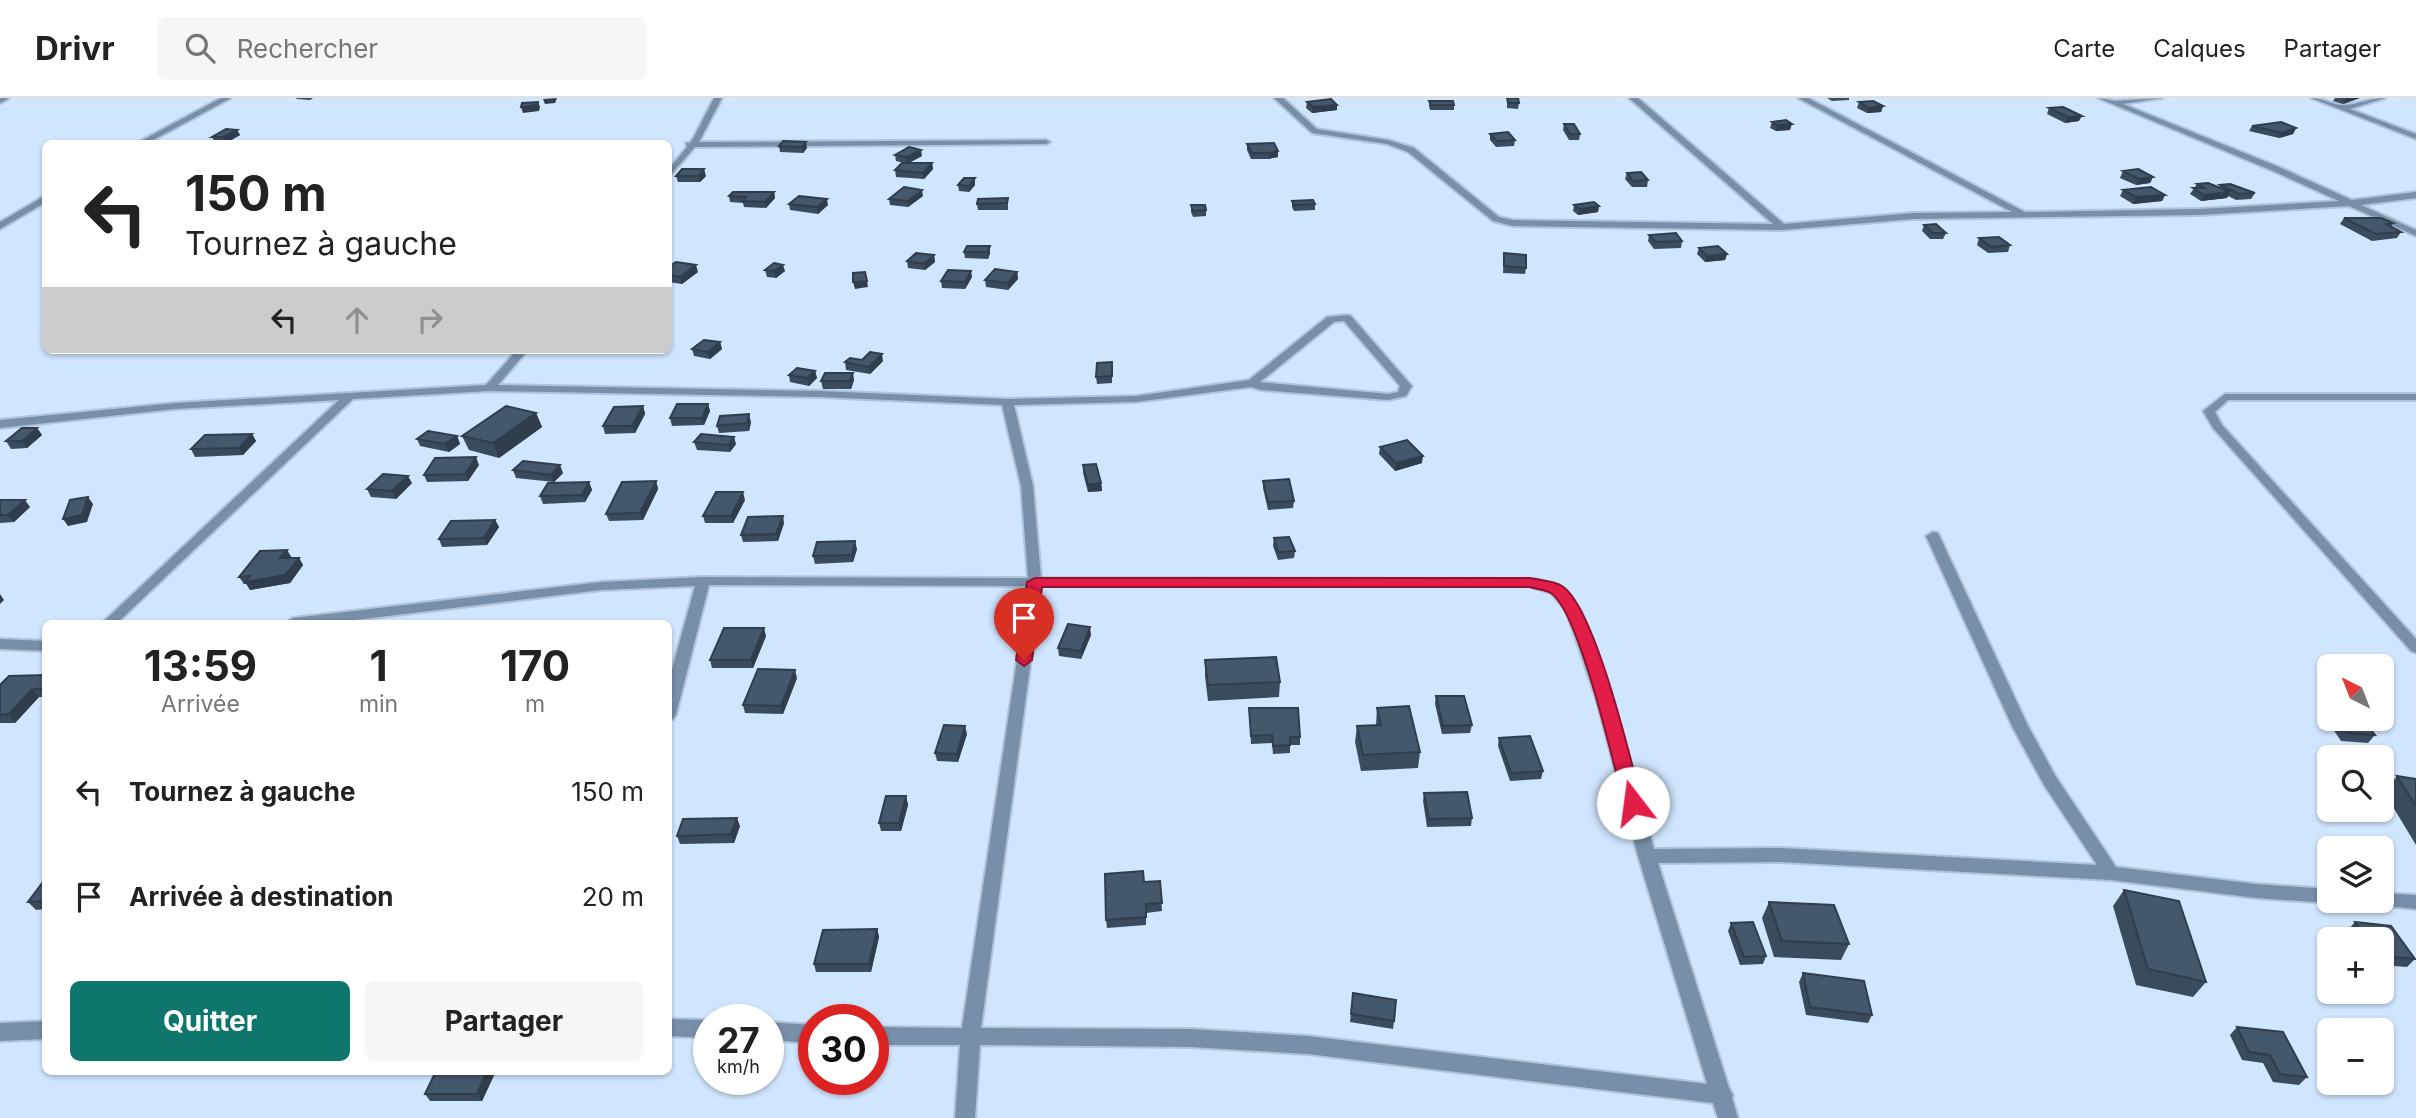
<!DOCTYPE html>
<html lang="fr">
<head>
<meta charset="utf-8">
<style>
	:root { --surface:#fff; --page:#f6f6f6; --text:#222; --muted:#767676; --line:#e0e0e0; --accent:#0f766e }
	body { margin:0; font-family:Inter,sans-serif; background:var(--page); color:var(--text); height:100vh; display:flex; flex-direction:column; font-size:26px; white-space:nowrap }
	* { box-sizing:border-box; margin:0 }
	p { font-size:23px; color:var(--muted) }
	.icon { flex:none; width:38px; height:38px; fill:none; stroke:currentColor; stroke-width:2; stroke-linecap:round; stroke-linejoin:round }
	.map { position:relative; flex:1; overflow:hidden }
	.details { position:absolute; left:42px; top:522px; width:630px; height:455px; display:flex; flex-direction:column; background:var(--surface); border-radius:10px; box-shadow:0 2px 5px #0004 }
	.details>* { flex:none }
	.guide { position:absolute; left:42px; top:42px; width:630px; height:214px; border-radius:10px; box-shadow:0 2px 5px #0004; background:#fff; color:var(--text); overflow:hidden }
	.needle { width:46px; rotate:318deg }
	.buttons { position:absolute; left:2317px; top:556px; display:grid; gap:14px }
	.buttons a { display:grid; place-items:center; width:77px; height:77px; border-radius:10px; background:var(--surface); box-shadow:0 2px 5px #0004; font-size:35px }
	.speed { position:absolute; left:693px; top:906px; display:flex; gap:14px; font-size:35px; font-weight:700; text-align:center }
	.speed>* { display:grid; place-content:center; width:91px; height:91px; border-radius:50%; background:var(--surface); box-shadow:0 2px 5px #0004; line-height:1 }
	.speed small { font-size:18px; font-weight:400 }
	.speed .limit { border:10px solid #d22; background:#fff; color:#111 }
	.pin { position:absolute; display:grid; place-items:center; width:60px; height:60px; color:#fff; margin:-72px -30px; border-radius:50% 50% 50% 0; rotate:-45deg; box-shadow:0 0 7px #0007 }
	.pin .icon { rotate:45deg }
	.me { position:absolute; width:77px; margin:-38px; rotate:345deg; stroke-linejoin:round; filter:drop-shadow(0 0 5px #0008) }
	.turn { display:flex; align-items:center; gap:24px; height:147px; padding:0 28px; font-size:32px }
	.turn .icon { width:91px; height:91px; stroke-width:2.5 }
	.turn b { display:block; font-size:49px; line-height:60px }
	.lanes { display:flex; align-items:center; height:66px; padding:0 28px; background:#0003; justify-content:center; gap:35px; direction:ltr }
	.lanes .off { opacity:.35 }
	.eta { display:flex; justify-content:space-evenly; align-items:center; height:119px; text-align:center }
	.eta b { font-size:42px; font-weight:700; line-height:49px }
	.button { display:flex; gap:14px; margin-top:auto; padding:14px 28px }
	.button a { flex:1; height:80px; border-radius:10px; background:var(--accent); color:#fff; font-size:28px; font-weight:700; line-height:80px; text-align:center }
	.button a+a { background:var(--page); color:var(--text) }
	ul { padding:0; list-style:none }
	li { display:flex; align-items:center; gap:21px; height:105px; padding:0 28px }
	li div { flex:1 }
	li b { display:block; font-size:26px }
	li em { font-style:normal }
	header { display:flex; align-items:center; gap:42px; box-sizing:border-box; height:98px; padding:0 35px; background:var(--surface); border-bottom:2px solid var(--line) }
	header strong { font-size:33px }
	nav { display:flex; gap:38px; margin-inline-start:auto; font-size:24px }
	.search { width:490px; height:63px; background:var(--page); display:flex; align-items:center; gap:18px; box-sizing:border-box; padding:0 24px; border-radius:10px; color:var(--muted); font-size:26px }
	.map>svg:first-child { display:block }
</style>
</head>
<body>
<header>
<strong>Drivr</strong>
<div class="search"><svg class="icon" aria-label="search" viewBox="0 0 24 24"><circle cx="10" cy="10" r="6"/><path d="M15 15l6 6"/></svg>Rechercher</div>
<nav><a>Carte</a><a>Calques</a><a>Partager</a></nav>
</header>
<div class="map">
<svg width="2416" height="1020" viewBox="0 0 2416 1020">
	<rect width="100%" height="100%" fill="#d0e5fe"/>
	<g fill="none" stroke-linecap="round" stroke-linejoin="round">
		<defs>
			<path id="street" d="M0 0H7L8 1 0 5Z
				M221 0H231L146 46H135Z
				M714 0H722L699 44 1046 42 1050 44 1046 46 695 49 668 80V72L687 49 686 45H690L694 39Z
				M1274 0H1283L1317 31 1388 42 1414 50 1499 119 1513 122 1773 126 1629 0H1638L1784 126 1913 115 2012 114 1798 0H1808L2025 114 2199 111 2339 103 2273 73 2098 0 2115 3 2162 0 2123 6 2279 69 2352 102 2416 94V100L2361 107 2416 132V138L2349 108 2199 117 1913 121 1782 132 1513 128 1493 123 1408 54 1387 46 1312 35Z
				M2311 0C2323 0 2334 8 2345 7 2359 6 2371 0 2385 0L2350 11 2416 36V41Z
				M46 97V104L0 131V124Z
				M1347 217 1351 218 1410 286 1412 288 1406 298 1388 302 1261 292 1251 289 1136 304 1014 307 1033 388 1041 480 1535 481 1561 489 1580 511 1612 600 1654 751 1781 750 2097 767 2044 687 2012 628 1926 438 1933 434 1938 435 2028 628 2056 679 2116 769 2256 786 2329 791V803H2335L2329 805 2256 800 2111 782 1781 764 1658 765 1729 990 1733 997 1732 1000 1738 1020H1718L1713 1005 1308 956 1190 949 980 947 975 1020H955L960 947H873V929L962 930 1028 488 709 487 676 617 673 621 668 622V586L695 488 601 492 331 525H286L293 520 601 484 703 479 1028 480 1021 388 1002 307 820 299 489 293 353 301 117 525H102L339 302 175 311 0 330V322L175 305 486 287 517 252H528L498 287 820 293 1007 301 1136 298 1249 282 1327 219ZM1344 223 1400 288 1398 294 1388 296 1260 284 1334 224ZM1041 488H1529L1551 495 1566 512 1596 600 1638 758 1707 986 1308 938 1190 931 981 930Z
				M2225 296H2416V302H2228L2215 314 2222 327 2416 541V555L2411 553 2213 330 2203 313Z
				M0 541 46 543V553L0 551Z
				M2382 795 2416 797V811L2376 807 2374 803H2382Z
				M668 921 709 922V940L668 938Z
				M46 923V941L0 943V925Z
				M768 924 814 927V945L768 942Z"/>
		</defs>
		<use href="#street" stroke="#b0c3d9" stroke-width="4"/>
		<use href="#street" fill="#788fa9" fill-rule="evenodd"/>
	</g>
	<path fill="#3b4b5e" d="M296 0H313L310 2 297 1Z
		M1507 0 1519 5 1518 11 1507 10Z
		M1827 0H1849V2L1832 3Z
		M2335 0H2360L2343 6 2333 3Z
		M1429 3 1454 7V12H1430L1429 8Z
		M1307 4 1337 12 1312 15 1306 10Z
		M1859 4 1883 8 1881 14 1867 15 1857 10Z
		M2049 10 2079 23 2065 25 2047 16Z
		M1772 24 1790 32 1776 33 1770 30Z
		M1564 26 1580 36 1579 42H1569L1563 32Z
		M2252 28 2296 30 2293 36 2279 40 2249 33Z
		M237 32 240 37 226 45H215L212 39Z
		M1490 36 1515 42 1514 48 1496 49 1490 42Z
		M783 43 807 50 803 55 780 54 779 48Z
		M1247 46 1278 53V59L1268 61H1251L1247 52Z
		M895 57 922 58 909 65H932L933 71 924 81 896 79 895 72 904 65 896 63Z
		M2123 73 2153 79 2150 85 2136 87 2120 80Z
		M1627 75 1648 82 1647 89H1632L1625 81Z
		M676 78H706L700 84H678Z
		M975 80V87L969 94 959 93 958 87Z
		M2197 86 2219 89 2220 87 2255 95 2251 101 2236 102 2228 98 2227 100 2201 103 2190 96Z
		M2123 92 2165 97 2162 103 2133 106 2120 98Z
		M774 94 775 100 766 110 744 109 743 105 730 104 729 98Z
		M923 98 908 109 890 107 889 101Z
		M1008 100V112H978L977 106Z
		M1292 103 1315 106V112L1294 113 1292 109Z
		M789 106 828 107 818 116 790 112Z
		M1191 107 1206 112V118L1193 119 1191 114Z
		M1574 107 1599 108 1598 114 1578 117 1573 113Z
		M2344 120 2393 125 2391 129 2401 134 2397 140 2372 143 2340 126Z
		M1924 127 1946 135 1943 141H1930L1922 133Z
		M1649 137 1682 143 1681 150 1654 151 1648 143Z
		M1979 140 2010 147 2008 154 1988 155 1977 147Z
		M990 148V155L988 161 965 160 964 154Z
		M1699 150 1727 156 1725 162 1705 164 1697 156Z
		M1504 155 1526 170 1525 176 1503 175Z
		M934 157 935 164 925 172 908 170 907 163Z
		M668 169 698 174 682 186 668 184Z
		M765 172 785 173 776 180 767 179Z
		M1017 174 1018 181 1008 192 986 189 985 182Z
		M972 179 965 191 942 190 941 183Z
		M720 244 722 251 710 261 694 258 692 251Z
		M862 262 883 263 870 276 846 272 845 264Z
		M1112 264V285L1097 286 1096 279Z
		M815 273 817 280 809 288 790 284 789 277Z
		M854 282 851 291H823L821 283Z
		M708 306 710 313 704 327 672 328 670 320Z
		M643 308 645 316 635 335 605 336 603 328Z
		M536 315 542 329 499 360 469 352 462 338Z
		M751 324 749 333 719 335 717 328Z
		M37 330 42 337 27 350 11 351 6 343Z
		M252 336 256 343 243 357 195 359 191 351Z
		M457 338 460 346 449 354 420 348 417 341Z
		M694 344 736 346 730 354 697 352Z
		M1380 349 1422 365 1395 373 1379 356Z
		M479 367 468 383 427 384 424 377Z
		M1083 367 1101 385 1102 393 1088 394 1083 375Z
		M513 372 563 375 554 384 516 380Z
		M656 383 658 391 643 422 609 423 606 416Z
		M1263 383 1294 403 1293 410 1268 412 1263 390Z
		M589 384 592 392 585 404 543 406 540 398Z
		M412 385 396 401 371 399 367 391Z
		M0 402 30 409 14 424 0 425Z
		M745 402 733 425H705L703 418Z
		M495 422 499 429 487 447 442 449 439 441Z
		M784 425 778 443 743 444 741 437Z
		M1274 440 1295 453 1294 460 1278 462 1273 448Z
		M857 451 853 464 815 466 813 458Z
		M292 460H299L303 467 290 485 250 492 247 486H244L239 479Z
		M1091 537 1081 561 1059 558 1058 550Z
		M766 538 753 570H712L710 562Z
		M1205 562 1280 584 1279 599 1208 603 1205 578Z
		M46 577V599H39L15 625H0V587Z
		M797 580 783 616 745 615 743 607Z
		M1436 598 1472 627 1470 635 1442 636 1435 606Z
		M1249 610 1300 639V647H1290V655L1273 656 1272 645 1251 646Z
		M1377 610 1420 654 1418 670 1361 673 1355 644 1357 628 1376 627Z
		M2336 621H2352L2375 637 2368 645 2341 643 2331 628Z
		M967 636 958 664 937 663 935 655Z
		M1499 640 1543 673 1541 681 1510 683 1498 648Z
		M2397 678 2416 681V747L2384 694Z
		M1424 695 1472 720 1471 728 1427 729 1423 703Z
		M906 698 908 707 901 733H881L879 725Z
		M740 728 734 745 680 746 677 738Z
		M46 780V811L36 812 28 804Z
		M1160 783 1162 813 1146 815V827L1107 830 1106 822 1144 784Z
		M2124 792 2206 884 2193 899 2136 887 2113 808Z
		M1769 804 1849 846 1841 862 1774 859 1762 820Z
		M2355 824 2415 861 2407 869 2382 867V842H2354L2348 832Z
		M1731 825 1766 858 1763 866 1740 867 1728 833Z
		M877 831 879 839 871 874H816L814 866Z
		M1803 875 1872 917 1868 925 1806 917 1799 884Z
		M1353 895 1394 923 1393 931 1350 924Z
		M2237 929 2307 979 2299 987 2273 984 2263 965 2242 962 2230 937Z
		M496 973 482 1003H430L425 996Z"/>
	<path fill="#303d4c" d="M557 0 555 5 545 6 543 1Z
		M2346 0H2360L2343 6Z
		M538 4 540 9 539 13 523 15 521 9Z
		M1337 7V12L1312 15 1313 9Z
		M1883 8 1881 14 1867 15 1869 10Z
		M2082 18 2079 23 2065 25 2068 19Z
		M1792 26 1790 32 1776 33 1777 27Z
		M2296 30 2293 36 2279 40 2282 35Z
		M237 32 240 37 226 45 223 39Z
		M806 44 807 50 803 55 802 49Z
		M921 52 922 58 908 65 907 59Z
		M1278 53V59L1268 61 1269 55Z
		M932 65 933 71 924 81 923 75Z
		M704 71 706 78 700 84 699 78Z
		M2153 79 2150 85 2136 87 2139 81Z
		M975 80V87L969 94V88Z
		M922 92 923 98 908 109V103Z
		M774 94 775 100 766 110 765 104Z
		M2230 94 2227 100 2201 103 2204 97Z
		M2165 97 2162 103 2133 106 2136 99Z
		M827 101 828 107 818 116 817 109Z
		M1599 108 1598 114 1578 117 1579 111Z
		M990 148V155L988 161 987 154Z
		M1727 156 1725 162 1705 164 1707 158Z
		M934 157 935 164 925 172 924 166Z
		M696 167 698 174 682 186 680 179Z
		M783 167 785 173 776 180 774 173Z
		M971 173 972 179 965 191V184Z
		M1017 174 1018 181 1008 192V185Z
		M867 183 868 189 855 191 853 184Z
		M720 244 722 251 710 261 708 254Z
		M882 256 883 263 870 276 869 269Z
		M815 273 817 280 809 288 807 280Z
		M853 275 854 282 851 291 849 283Z
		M708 306 710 313 704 327 702 320Z
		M643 308 645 316 635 335 632 328Z
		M536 315 542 329 499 360 493 345Z
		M749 316 751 324 749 333 747 325Z
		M37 330 42 337 27 350 22 343Z
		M252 336 256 343 243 357 239 350Z
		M457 338 460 346 449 354 445 346Z
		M734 339 736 346 730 354 728 347Z
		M1423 358 1422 365 1395 373 1396 365Z
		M476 359 479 367 468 383 465 376Z
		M560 367 563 375 554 384 551 377Z
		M408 378 412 385 396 401 392 393Z
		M656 383 658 391 643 422 640 415Z
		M589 384 592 392 585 404 582 397Z
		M1101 385 1102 393 1088 394V387Z
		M743 394 745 402 733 425 731 418Z
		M88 399 93 406 87 424 68 428 63 421Z
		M25 402 30 409 14 424 8 417Z
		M783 418 784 425 778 443 776 436Z
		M495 422 499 429 487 447 484 440Z
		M855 443 857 451 853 464 852 457Z
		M287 452 292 460H280Z
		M299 460 303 467 290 485 250 492 245 484Z
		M0 496 4 502 0 506Z
		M1090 529 1091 537 1081 561V553Z
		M764 530 766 538 753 570 751 562Z
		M795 572 797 580 783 616 781 608Z
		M32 591 39 599 15 625 9 616Z
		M965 628 967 636 958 664 957 656Z
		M906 698 908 707 901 733 899 725Z
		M737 720 740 728 734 745 731 736Z
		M877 831 879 839 871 874 869 866Z
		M487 973H496L482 1003 477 996Z"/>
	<path fill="#45576d" stroke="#303d4c" stroke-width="2" d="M1507 0H1518L1519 5H1508Z
		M1331 1 1337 7 1313 9 1307 4Z
		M1429 3H1453L1454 7H1431Z
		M1873 3 1883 8 1869 10 1859 4Z
		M538 4V7L521 9 522 5Z
		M2063 9 2082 18 2068 19 2049 10Z
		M1786 22 1792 26 1777 27 1772 24Z
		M2281 24 2296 30 2282 35 2252 28Z
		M1564 26H1574L1580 36H1570Z
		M226 31 237 32 223 39H212Z
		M1508 34 1515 42 1497 43 1490 36Z
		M783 43 806 44 802 49 779 48Z
		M1274 45 1278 53 1269 55H1252L1247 46Z
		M909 49 921 52 907 59 895 57Z
		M902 65H932L923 75 895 72Z
		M682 71H704L699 78H676Z
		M2138 71 2153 79 2139 81 2123 73Z
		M1641 74 1648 82 1633 83 1627 75Z
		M964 80H975L969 88 958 87Z
		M2208 85 2230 94 2204 97 2193 90H2204L2197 86Z
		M2230 86 2255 95 2239 96 2220 87Z
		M904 89 922 92 908 103 889 101Z
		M2151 89 2165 97 2136 99 2123 92Z
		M733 94H774L765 104 743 103 746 99 729 98Z
		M799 98 827 101 817 109 789 106Z
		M1008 100 1007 105 977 106 978 101Z
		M1313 102 1315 106 1294 107 1292 103Z
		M1594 104 1599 108 1579 111 1574 107Z
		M1191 107H1205L1206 112 1193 113Z
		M2344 120H2381L2393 125 2386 126 2401 134 2376 136Z
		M1936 126 1946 135H1933L1924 127Z
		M1676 135 1682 143 1656 144 1649 137Z
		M1999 139 2010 147 1991 149 1979 140Z
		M967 148H990L987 154H964Z
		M1718 148 1727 156 1707 158 1699 150Z
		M916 155 934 157 924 166 907 163Z
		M1504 155 1526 157V170L1504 168Z
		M676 164 696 167 680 179 668 177V169Z
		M774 165 783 167 774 173 765 172Z
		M995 171 1017 174 1008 185 985 182Z
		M948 172 971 173 965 184 941 183Z
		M865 174 867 183 853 184V175Z
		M704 242 720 244 708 254 692 251Z
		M870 254 882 256 869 269 845 264 850 260 862 262Z
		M1112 264V278L1096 279 1097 265Z
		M797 270 815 273 807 280 789 277Z
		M825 275H853L849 283H821Z
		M677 306H708L702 320H670Z
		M506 308 536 315 493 345 462 338Z
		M643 308 632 328H603L614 309Z
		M749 316 747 325 717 328 720 318Z
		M22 330H37L22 343H6Z
		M428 333 457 338 445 346 417 341Z
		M252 336 239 350 191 351 205 337Z
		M701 336 734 339 728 347 694 344Z
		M1407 342 1423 358 1396 365 1380 349Z
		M476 359 465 376 424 377 435 360Z
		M523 363 560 367 551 377 513 372Z
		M1096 366 1101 385 1088 387 1083 367Z
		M383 376 408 378 392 393 367 391Z
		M1289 381 1294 403 1268 404 1263 383Z
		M656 383 640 415 606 416 622 384Z
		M589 384 582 397 540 398 548 385Z
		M716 394H743L731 418H703Z
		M88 399 82 417 63 421 70 402Z
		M0 402H25L8 417H0Z
		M783 418 776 436 741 437 748 419Z
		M495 422 484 440 439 441 451 423Z
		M1289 439 1295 453 1278 454 1274 440Z
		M855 443 852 457 813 458 817 444Z
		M287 452 280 460H299L285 477 245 484 250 478 239 479 260 453Z
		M1068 526 1090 529 1081 553 1058 550Z
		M724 530H764L751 562H710Z
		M1276 559 1280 584 1208 587 1205 562Z
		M758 571 795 572 781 608 743 607Z
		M46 577V591H32L9 616 0 617V587L9 578Z
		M1436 598H1464L1472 627 1443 628Z
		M1409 608 1420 654 1363 657 1357 628 1381 627 1377 610Z
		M1249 610H1298L1300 639H1290V647L1273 648 1272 637 1251 638Z
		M2337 621 2363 622 2375 637 2348 635Z
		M944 627 965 628 957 656 935 655Z
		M1530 638 1543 673 1511 675 1499 640Z
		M2397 678 2416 681V708Z
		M1467 694 1472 720 1429 721 1424 695Z
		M886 698H906L899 725H879Z
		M737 720 731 736 677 738 683 721Z
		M1143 773 1144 784 1160 783 1162 805 1146 806V819L1106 822 1105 776Z
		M46 780V803L28 804Z
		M2124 792 2179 803 2206 884 2148 871Z
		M1769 804 1834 807 1849 846 1782 843Z
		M1753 824 1766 858 1744 859 1731 825Z
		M2355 824 2391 828 2415 861 2382 858V842H2367Z
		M877 831 869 866H814L823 832Z
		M1803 875 1864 883 1872 917 1810 909Z
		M1353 895 1396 902 1394 923 1351 916Z
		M2237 929 2283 934 2307 979 2280 976 2270 957 2249 954Z
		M436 973H487L477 996H425Z"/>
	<path fill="#e11d48" stroke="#92132f" stroke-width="2" d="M1035 480H1530C1539 482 1554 483 1562 488 1595 509 1631 663 1642 705L1633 712 1624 705C1613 666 1580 515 1551 495 1546 492 1536 491 1530 489H1042L1032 562 1024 568 1016 562 1027 484Z"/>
</svg>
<div class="buttons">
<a><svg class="needle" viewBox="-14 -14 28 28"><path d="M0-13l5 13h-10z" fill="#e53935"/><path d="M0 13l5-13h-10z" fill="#767676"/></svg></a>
<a><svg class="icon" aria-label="search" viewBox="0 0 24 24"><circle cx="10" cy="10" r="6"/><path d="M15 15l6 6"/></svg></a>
<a><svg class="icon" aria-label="layers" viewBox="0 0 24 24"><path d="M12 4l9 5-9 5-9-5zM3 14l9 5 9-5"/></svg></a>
<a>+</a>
<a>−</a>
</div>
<div class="speed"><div>27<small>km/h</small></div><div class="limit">30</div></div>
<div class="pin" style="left:1024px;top:562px;background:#d93025"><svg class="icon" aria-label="arrive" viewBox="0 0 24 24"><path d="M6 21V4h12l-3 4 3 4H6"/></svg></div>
<svg class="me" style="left:1633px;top:705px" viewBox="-20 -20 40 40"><circle r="19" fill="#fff"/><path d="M0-13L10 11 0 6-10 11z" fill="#e11d48"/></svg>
<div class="guide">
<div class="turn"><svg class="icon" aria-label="left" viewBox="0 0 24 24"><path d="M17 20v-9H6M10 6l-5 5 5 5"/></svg><div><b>150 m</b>Tournez à gauche</div></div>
<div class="lanes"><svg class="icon" aria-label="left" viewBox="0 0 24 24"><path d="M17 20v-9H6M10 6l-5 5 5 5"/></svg><svg class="icon off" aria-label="ahead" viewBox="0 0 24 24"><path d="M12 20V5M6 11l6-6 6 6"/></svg><svg class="icon off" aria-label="right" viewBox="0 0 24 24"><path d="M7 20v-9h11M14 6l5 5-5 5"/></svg></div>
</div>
<section class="details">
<div class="eta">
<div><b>13:59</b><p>Arrivée</p></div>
<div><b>1</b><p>min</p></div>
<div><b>170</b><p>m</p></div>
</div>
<ul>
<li><svg class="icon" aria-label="left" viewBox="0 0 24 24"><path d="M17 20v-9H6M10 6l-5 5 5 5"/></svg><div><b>Tournez à gauche</b></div><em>150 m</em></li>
<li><svg class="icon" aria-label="arrive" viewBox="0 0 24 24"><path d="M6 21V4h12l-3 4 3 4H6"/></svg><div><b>Arrivée à destination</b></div><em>20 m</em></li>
</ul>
<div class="button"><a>Quitter</a><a>Partager</a></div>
</section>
</div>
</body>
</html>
